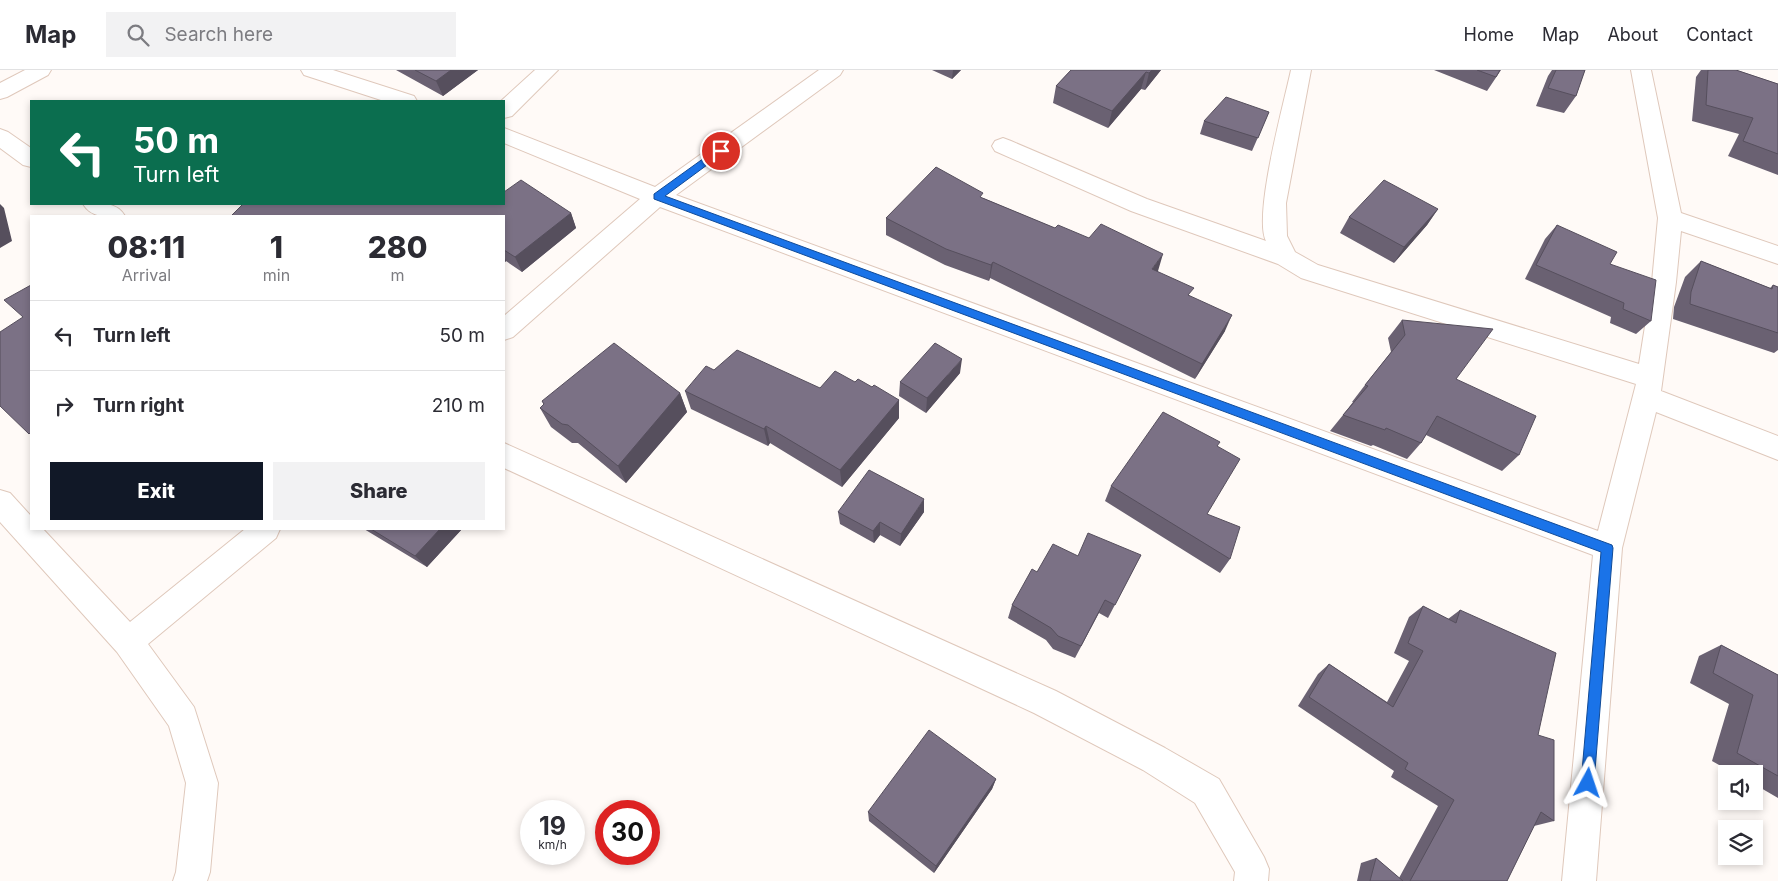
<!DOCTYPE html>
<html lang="en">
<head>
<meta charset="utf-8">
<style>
	:root { --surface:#fff; --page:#f2f2f3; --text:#2b2b33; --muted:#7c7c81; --line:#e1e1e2; --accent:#111827 }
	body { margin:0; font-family:Inter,sans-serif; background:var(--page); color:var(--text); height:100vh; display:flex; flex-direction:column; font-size:19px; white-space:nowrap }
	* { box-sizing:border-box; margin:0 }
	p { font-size:16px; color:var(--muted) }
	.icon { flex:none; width:28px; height:28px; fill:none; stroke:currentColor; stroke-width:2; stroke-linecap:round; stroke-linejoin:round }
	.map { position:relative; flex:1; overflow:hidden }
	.side { position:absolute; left:30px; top:145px; width:475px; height:315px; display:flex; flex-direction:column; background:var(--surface); border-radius:0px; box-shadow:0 2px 8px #0003 }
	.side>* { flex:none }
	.top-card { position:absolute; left:30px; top:30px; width:475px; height:105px; border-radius:0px; box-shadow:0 2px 8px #0003; background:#0b6e4f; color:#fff; overflow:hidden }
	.tools { position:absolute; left:1718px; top:695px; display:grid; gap:10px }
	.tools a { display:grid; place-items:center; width:45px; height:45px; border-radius:0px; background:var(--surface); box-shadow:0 2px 8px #0003; font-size:25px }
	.speed { position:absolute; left:520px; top:730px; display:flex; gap:10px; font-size:25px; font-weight:700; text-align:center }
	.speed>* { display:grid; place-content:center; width:65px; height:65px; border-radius:50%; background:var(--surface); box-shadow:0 2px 8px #0003; line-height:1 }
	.speed small { font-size:12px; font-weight:400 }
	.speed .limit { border:8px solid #d22; background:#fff; color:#111 }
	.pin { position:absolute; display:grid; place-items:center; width:42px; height:42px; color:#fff; margin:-21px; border:2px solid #fff; border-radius:50%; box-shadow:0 1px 5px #0007 }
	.me { position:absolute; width:55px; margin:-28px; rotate:5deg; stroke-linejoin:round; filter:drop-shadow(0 0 4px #0008) }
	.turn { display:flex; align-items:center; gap:18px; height:105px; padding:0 20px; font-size:22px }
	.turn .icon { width:65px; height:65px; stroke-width:2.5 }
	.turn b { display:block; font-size:35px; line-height:42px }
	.eta { display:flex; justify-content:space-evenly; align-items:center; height:85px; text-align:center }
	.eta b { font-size:30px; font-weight:800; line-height:35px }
	.cta { display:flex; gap:10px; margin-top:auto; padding:10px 20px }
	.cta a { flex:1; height:58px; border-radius:0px; background:var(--accent); color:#fff; font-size:20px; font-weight:800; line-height:58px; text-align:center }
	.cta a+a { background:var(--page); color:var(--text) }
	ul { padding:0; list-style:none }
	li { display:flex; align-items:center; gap:15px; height:70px; padding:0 20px; border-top:1px solid var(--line) }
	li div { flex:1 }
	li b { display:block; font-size:19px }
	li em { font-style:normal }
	header { display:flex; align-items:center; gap:30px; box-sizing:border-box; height:70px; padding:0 25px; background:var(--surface); border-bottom:1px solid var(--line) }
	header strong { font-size:24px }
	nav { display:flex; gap:28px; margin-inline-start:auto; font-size:18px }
	.search { width:350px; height:45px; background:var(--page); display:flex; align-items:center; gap:12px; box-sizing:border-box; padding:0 18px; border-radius:0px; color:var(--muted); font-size:19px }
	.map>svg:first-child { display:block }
</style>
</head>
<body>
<header>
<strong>Map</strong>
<div class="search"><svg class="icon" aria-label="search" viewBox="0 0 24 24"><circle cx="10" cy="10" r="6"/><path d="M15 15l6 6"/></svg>Search here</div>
<nav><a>Home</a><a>Map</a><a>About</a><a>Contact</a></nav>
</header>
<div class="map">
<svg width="1778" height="811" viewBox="0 0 1778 811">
	<rect width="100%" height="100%" fill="#fffaf7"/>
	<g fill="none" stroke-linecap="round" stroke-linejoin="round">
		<defs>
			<path id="minor" d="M25 0H51L48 5 7 27 0 29V13Z
				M301 0H333L414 26 417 31H384L304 5Z
				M535 0H558L512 46 504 48V31H501Z
				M819 0H843L840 5 676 125 1598 461 1636 314 1301 208 1278 194 1131 141 995 81 992 76 995 71 1003 68 1011 71 1147 129 1266 171C1253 145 1284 33 1291 0H1311L1286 133 1287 166 1295 182 1318 195 1639 294 1652 212 1658 148 1631 0H1651L1681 143 1778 176V194L1681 161 1676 212 1661 321 1778 366V390L1656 342 1622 478 1596 811H1562L1593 485 660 137 513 267 504 270V246L640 129 504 73V58L655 117Z
				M0 59 8 62 31 78V97L23 95 0 78Z
				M83 134C99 133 116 131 125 146 109 147 92 149 83 134Z
				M504 373 1056 621 1165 678 1219 709 1264 787 1269 799 1268 811H1234L1235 802 1195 733 1143 700 1034 643 504 398Z
				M0 420 10 423 31 446V459H43L130 552 245 459H280L276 468 148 574 194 637 218 713 210 802 207 811H173L176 802 186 713 169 656 117 582 0 452Z"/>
		</defs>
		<use href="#minor" stroke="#dfc8bb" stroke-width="2"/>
		<use href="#minor" fill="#fff" fill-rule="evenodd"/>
	</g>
	<path fill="#6a6172" d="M396 0H478L443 26Z
		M932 0H961L952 9Z
		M1071 0H1161L1145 20 1141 19 1108 58 1053 33 1056 16Z
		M1434 0H1501L1487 21Z
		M1552 0H1585L1576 26 1564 43 1536 36 1548 6Z
		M1701 0H1736L1778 14V105L1728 86 1739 64 1692 51 1696 7Z
		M1269 42 1252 81 1200 64 1204 51Z
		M983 128 1157 201 1190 226 1225 261 1195 309 990 208 989 211 945 195 886 165V148Z
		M1438 139 1427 155 1394 193 1340 163 1349 147Z
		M571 143 576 158 522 202 506 191 504 193V146Z
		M1557 155 1610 194 1651 251 1636 264 1610 253 1611 247 1525 209 1545 169Z
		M1701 191 1770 218 1773 215 1778 217V280L1774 283 1673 249 1674 237 1685 207Z
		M1402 250 1456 309 1519 385 1502 401 1426 365 1421 373 1407 389 1373 375 1371 376 1330 361 1343 345 1353 332H1352L1365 315 1391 282 1388 268Z
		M714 300 820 318 855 312 872 317 899 330V348L842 417 770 373 768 376 691 339 685 321Z
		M960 303 926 343 899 326 900 312Z
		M680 323 687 342 626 413 578 373H572L551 357 540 338 544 335 542 331Z
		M1217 377 1207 444 1230 489 1220 503 1105 431 1111 416Z
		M838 442H924L900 476 880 465 874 473 840 454Z
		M364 459H462L427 497Z
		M1141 485 1108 548 1099 543 1075 588 1053 579 1046 570 1008 548 1012 535 1037 502 1078 486Z
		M1423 536 1448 549 1460 540 1538 665 1554 751 1534 756 1507 811H1357L1361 793 1376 788 1399 808 1438 736 1391 707 1394 701 1298 636 1318 604 1329 594 1387 632 1409 591 1394 583 1409 547Z
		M1721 575 1778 605V728L1754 714V704H1735L1712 691 1729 634 1690 613 1699 586Z
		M996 709 992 719 934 803 869 751 868 742Z"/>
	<path fill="#564f5d" d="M451 0H478L443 26 436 11Z
		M953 0H961L952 9Z
		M1152 0H1161L1145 20 1149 3Z
		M1146 2 1141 19 1108 58 1112 41Z
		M0 134 4 138 12 171 0 178Z
		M1438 139 1427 155 1394 193 1404 177Z
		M571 143 576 158 522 202 515 187Z
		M1163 184 1158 201 1147 215 1152 199Z
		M504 186 506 191 504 193Z
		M993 192 990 208 989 211 991 195Z
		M1232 245 1225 261 1195 309 1202 294Z
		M962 289 960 303 926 343 927 328Z
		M680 323 687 342 626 413 618 396Z
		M899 330V348L842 417 840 400Z
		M766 356 770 373 768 376 764 359Z
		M924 429V442L900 476 901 464Z
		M880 452V465L874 473 873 461Z
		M440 459H462L427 497 415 486Z
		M996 709 992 719 934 803 936 796Z"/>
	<path fill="#7b7185" stroke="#564f5d" d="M415 0H451L436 11Z
		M1071 0H1152L1149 3 1146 2 1112 41 1056 16Z
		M1477 0H1500L1496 7Z
		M1556 0H1585L1576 26 1548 18Z
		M1708 0H1736L1778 14V84L1743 71 1753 48 1706 35Z
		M1226 27 1269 42 1258 68 1204 51Z
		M936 97 983 123 980 127 1055 158 1058 155 1089 168 1101 154 1163 184 1152 199 1194 218 1188 225 1232 245 1202 294 993 192 991 195 946 179 886 148Z
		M521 110 571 143 515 187 504 180V146H231L243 134H504V122Z
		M1384 110 1438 139 1404 177 1349 147Z
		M1557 155 1617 182 1610 194 1656 210 1651 251 1623 239 1624 233 1536 195Z
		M1701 191 1772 219 1773 215 1778 217V263L1690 234 1691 222Z
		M31 215V362L29 364 0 336V262L23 247 4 230Z
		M1402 250 1493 259 1456 309 1536 346 1519 385 1437 346 1421 373 1386 358 1385 360 1343 345 1368 316 1365 315 1405 265Z
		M614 273 680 323 618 396 568 355 562 354 540 338 544 334 542 331Z
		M935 273 962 289 927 328 900 312Z
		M737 280 820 318 835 301 855 312 858 309 872 317 874 315 899 330 840 400 766 356 764 359 685 321 706 296 714 300Z
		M1163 342 1220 372 1217 376 1240 389 1207 444 1240 457 1230 489 1111 416Z
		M869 400 924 429 901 464 880 452 873 461 838 442Z
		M371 459H440L415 486Z
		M1088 463 1141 485 1115 535 1105 530 1081 576 1058 566 1051 558 1012 535 1032 499 1037 502 1053 474 1078 486Z
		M1423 536 1456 553 1460 540 1556 583 1538 665 1554 670V751L1541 742 1507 811H1410L1454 730 1405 699 1408 693 1309 627 1329 594 1393 637 1423 581 1408 573Z
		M1721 575 1778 605V706L1737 683 1753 625 1713 603Z
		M929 660 996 709 936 796 868 742Z
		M1376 788 1403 811H1370Z"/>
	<path fill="#1a73e8" stroke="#114b97" d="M718 78H721L726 81 665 126 1612 475 1613 478 1594 713 1592 718 1588 720 1583 718 1581 713 1601 482 654 129V124Z"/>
</svg>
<div class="tools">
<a><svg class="icon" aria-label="sound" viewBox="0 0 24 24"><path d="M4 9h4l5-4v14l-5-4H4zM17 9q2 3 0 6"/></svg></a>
<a><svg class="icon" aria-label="layers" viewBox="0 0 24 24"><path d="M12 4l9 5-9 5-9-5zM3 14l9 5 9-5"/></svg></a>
</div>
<div class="speed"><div>19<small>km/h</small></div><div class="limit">30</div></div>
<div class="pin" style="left:721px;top:81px;background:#d93025"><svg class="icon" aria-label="arrive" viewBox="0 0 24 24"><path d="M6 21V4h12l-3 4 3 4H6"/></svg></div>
<svg class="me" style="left:1588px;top:713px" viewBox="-20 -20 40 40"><path d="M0-17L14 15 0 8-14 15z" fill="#1a73e8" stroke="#fff" stroke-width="4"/></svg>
<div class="top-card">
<div class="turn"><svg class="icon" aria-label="left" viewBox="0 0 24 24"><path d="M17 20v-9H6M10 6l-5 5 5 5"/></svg><div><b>50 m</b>Turn left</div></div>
</div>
<section class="side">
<div class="eta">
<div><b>08:11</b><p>Arrival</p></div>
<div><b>1</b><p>min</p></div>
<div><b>280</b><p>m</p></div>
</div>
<ul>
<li><svg class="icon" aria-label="left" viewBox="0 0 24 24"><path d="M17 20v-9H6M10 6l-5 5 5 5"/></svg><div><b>Turn left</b></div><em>50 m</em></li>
<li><svg class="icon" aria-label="right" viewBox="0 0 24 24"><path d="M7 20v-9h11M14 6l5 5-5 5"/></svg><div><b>Turn right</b></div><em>210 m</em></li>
</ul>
<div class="cta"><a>Exit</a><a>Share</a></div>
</section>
</div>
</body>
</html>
